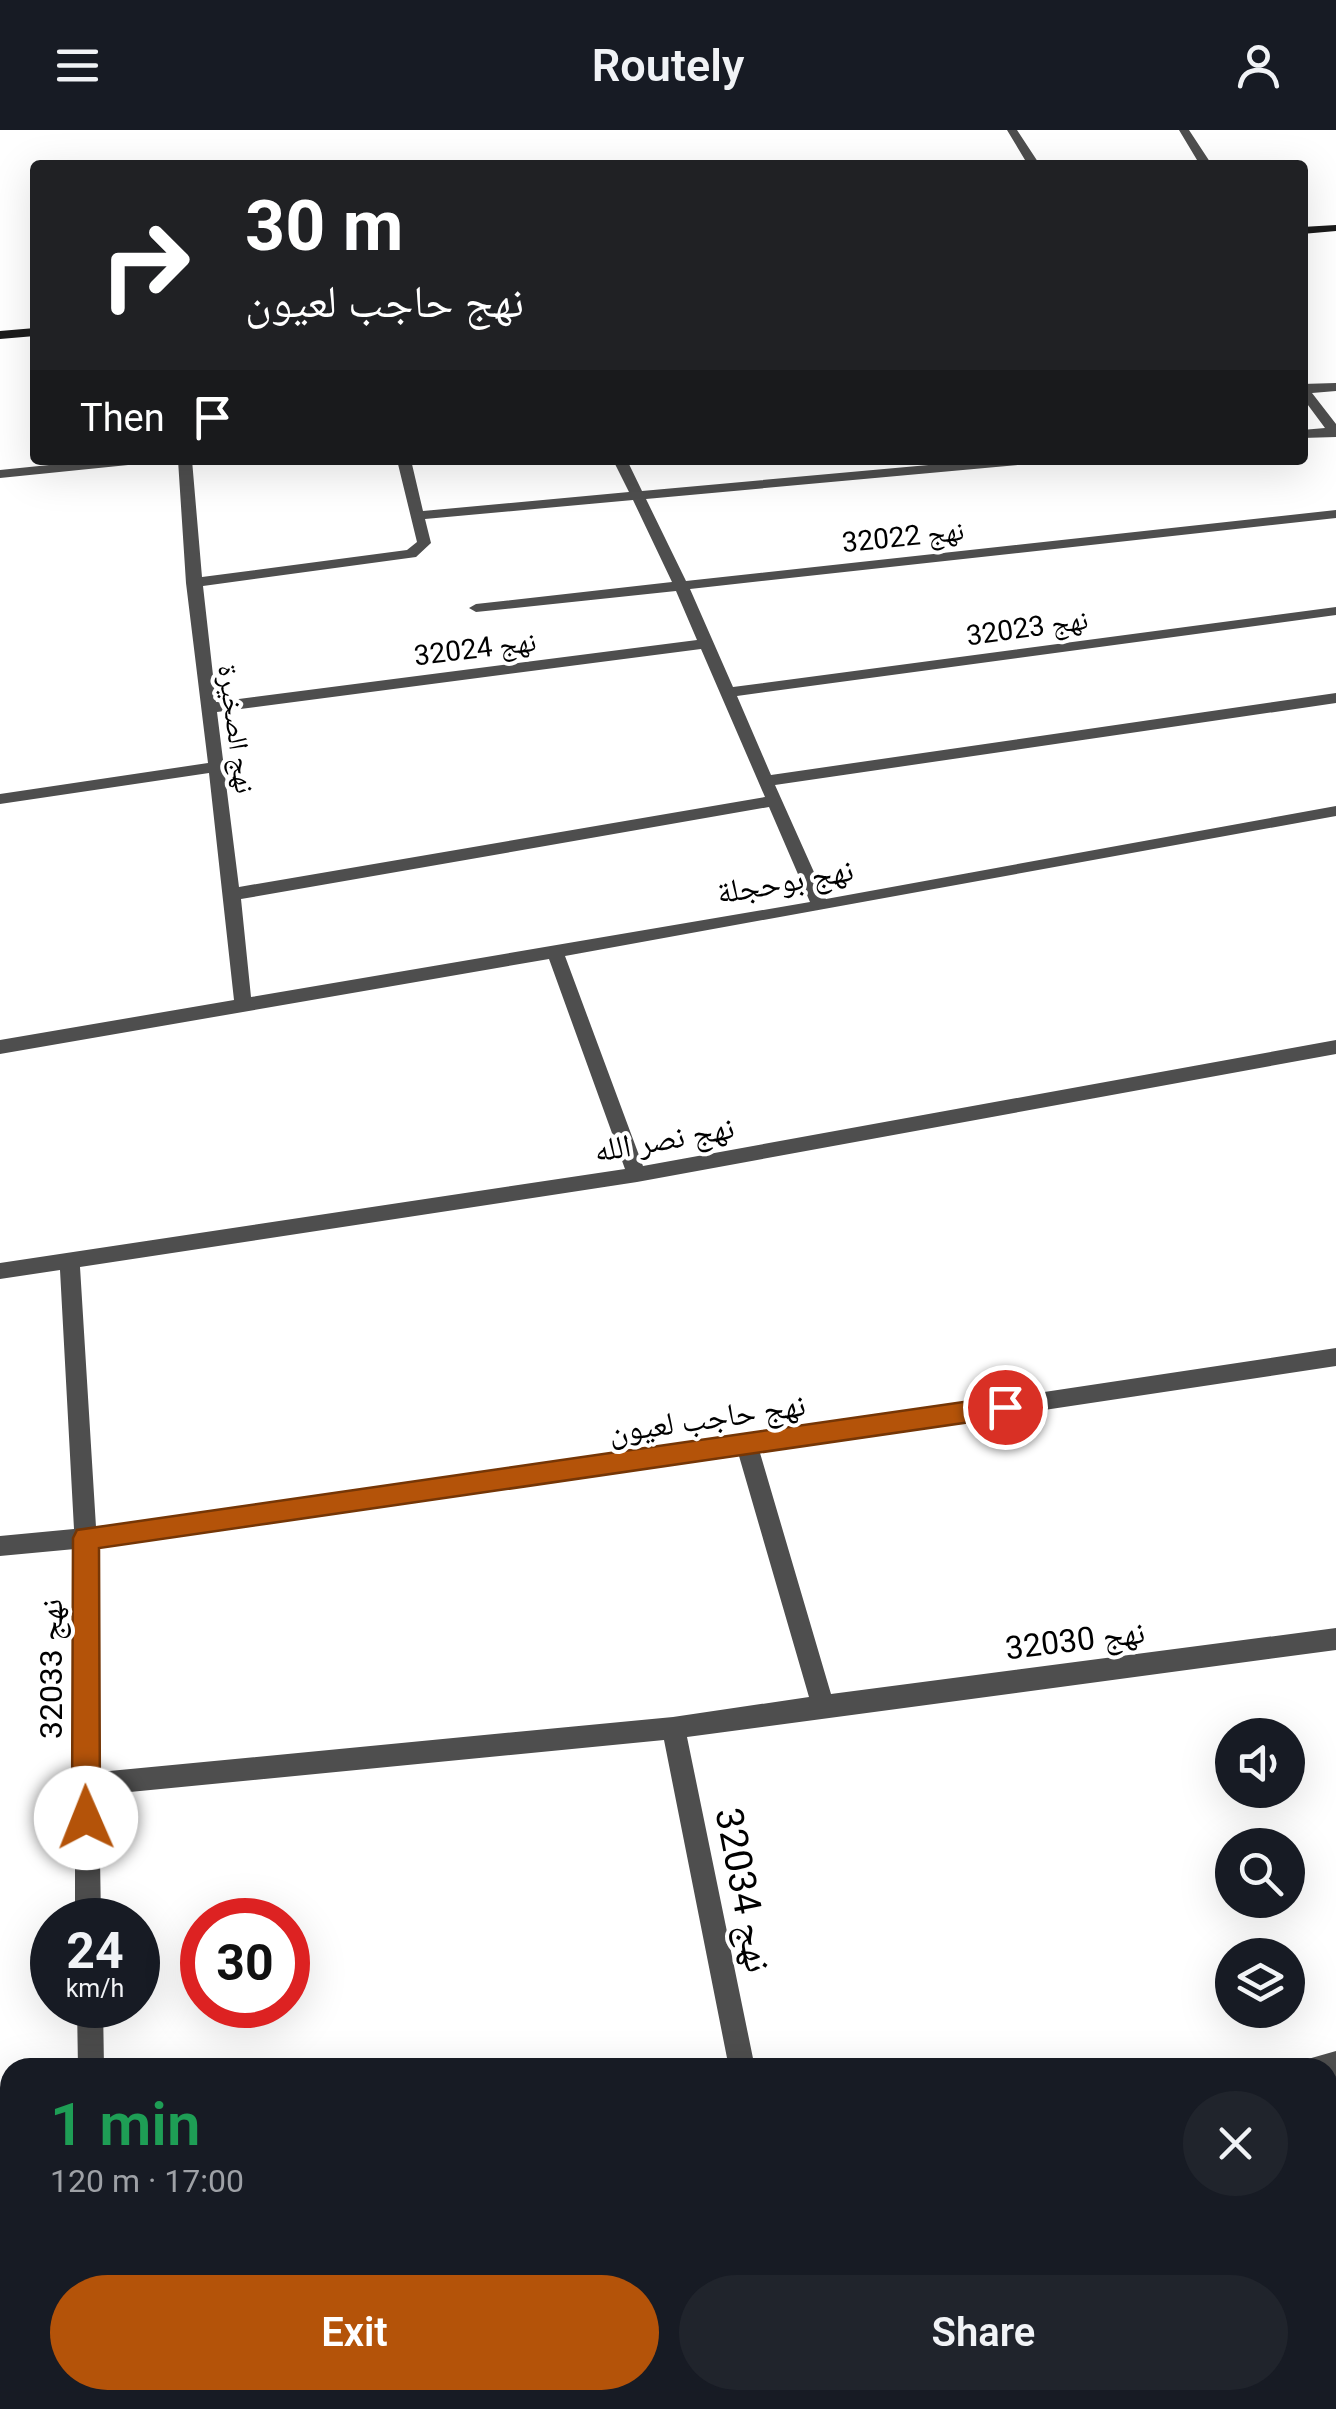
<!DOCTYPE html>
<html lang="en">
<head>
<meta charset="utf-8">
<style>
	:root { --surface:#171b24; --page:#20242c; --text:#f1f3f6; --muted:#9ea1a6; --accent:#b45309 }
	body { margin:0; font-family:Roboto,"Noto Naskh Arabic",sans-serif; background:var(--page); color:var(--text); height:100vh; display:flex; flex-direction:column; font-size:38px; white-space:nowrap }
	* { box-sizing:border-box; margin:0 }
	p { font-size:32px; color:var(--muted) }
	.icon { flex:none; width:55px; height:55px; fill:none; stroke:currentColor; stroke-width:2; stroke-linecap:round; stroke-linejoin:round }
	.map { position:relative; flex:1; overflow:hidden }
	.panel { position:absolute; left:0px; top:1928px; width:1338px; height:352px; display:flex; flex-direction:column; background:var(--surface); border-radius:30px 30px 0 0; box-shadow:0 10px 40px #0002 }
	.panel>* { flex:none }
	.hud { position:absolute; left:30px; top:30px; width:1278px; height:305px; border-radius:10px; box-shadow:0 10px 40px #0002; background:#202124; color:#fff; overflow:hidden }
	.controls { position:absolute; left:1215px; top:1588px; display:grid; gap:20px }
	.controls a { display:grid; place-items:center; width:90px; height:90px; border-radius:50%; background:var(--surface); box-shadow:0 10px 40px #0002; font-size:50px }
	.speed { position:absolute; left:30px; top:1768px; display:flex; gap:20px; font-size:50px; font-weight:700; text-align:center }
	.speed>* { display:grid; place-content:center; width:130px; height:130px; border-radius:50%; background:var(--surface); box-shadow:0 10px 40px #0002; line-height:1 }
	.speed small { font-size:25px; font-weight:400 }
	.speed .limit { border:15px solid #d22; background:#fff; color:#111 }
	.pin { position:absolute; display:grid; place-items:center; width:85px; height:85px; color:#fff; margin:-42px; border:5px solid #fff; border-radius:50%; box-shadow:0 2px 10px #0007 }
	.me { position:absolute; width:110px; margin:-55px; rotate:359deg; stroke-linejoin:round; filter:drop-shadow(0 0 8px #0008) }
	.turn { display:flex; align-items:center; gap:35px; height:210px; padding:0 50px; font-size:45px }
	.turn .icon { width:130px; height:130px; stroke-width:2.5 }
	.turn b { display:block; font-size:70px; line-height:85px }
	.then { display:flex; align-items:center; height:95px; padding:0 50px; background:#0003; gap:20px; font-size:38px }
	.round { display:grid; place-items:center; flex:none; width:105px; height:105px; border-radius:52px; background:var(--page) }
	.headline { display:flex; align-items:center; justify-content:space-between; height:170px; padding:0 50px }
	h1 { font-size:60px; font-weight:600; line-height:75px; color:#1e9e55 }
	.cta { display:flex; gap:20px; margin-top:auto; padding:20px 50px }
	.cta a { flex:1; height:115px; border-radius:60px; background:var(--accent); color:#fff; font-size:40px; font-weight:600; line-height:115px; text-align:center }
	.cta a+a { background:var(--page); color:var(--text) }
	header { display:flex; justify-content:space-between; align-items:center; height:130px; padding:0 50px; background:var(--surface); font-size:45px; font-weight:600 }
	.map>svg:first-child { display:block }
</style>
</head>
<body>
<header><svg class="icon" aria-label="menu" viewBox="0 0 24 24"><path d="M4 6h16M4 12h16M4 18h16"/></svg>Routely<svg class="icon" aria-label="person" viewBox="0 0 24 24"><circle cx="12" cy="8" r="4"/><path d="M4 21q1-7 8-7t8 7"/></svg></header>
<div class="map">
<svg width="1336" height="2279" viewBox="0 0 1336 2279">
	<rect width="100%" height="100%" fill="#fff"/>
	<g fill="none" stroke-linecap="round" stroke-linejoin="round">
		<path fill="#4e4e4e" fill-rule="evenodd" d="M1007 0H1017L1040 35H1028Z
			M1179 0H1189L1212 35H1200Z
			M1336 253V261L1312 263 1336 294V307L1302 308V300L1325 298 1302 267V254Z
			M98 330H145L138 334 0 348V340Z
			M178 330H192L202 447 407 420 417 412 397 330H411L423 381 629 362 613 330H627L642 361 984 330H1035L1028 334 646 369 686 451 1336 380V388L690 459 733 557 1336 477V485L737 566 771 645 1336 563V573L775 655 826 769 1336 676V686L565 826 643 1036 1336 910V924L637 1052 80 1137 96 1397 747 1307 1336 1218V1236L760 1323 831 1564 1336 1498V1520L687 1607 755 1938H729L664 1610 99 1665 101 1790H75V1419L0 1426V1406L74 1399 60 1140 0 1149V1133L625 1039 549 829 0 924V910L234 870 209 643 0 674V664L208 633 186 453ZM633 370 672 452 476 474 469 478 476 482 676 461 697 510 216 572 203 456 416 427 431 413 425 389ZM701 519 765 667 239 757 217 582ZM769 677 810 772 251 867 241 769ZM739 1326 809 1567 673 1587 99 1642 97 1416Z
			M77 1875H103L104 1938H78Z
			M1336 1921V1947L1328 1949V1938H1304L1308 1929Z
			M10 2185V2213L0 2215V2187Z
			M1042 2270H1072L1075 2279H1045Z"/>
		<path fill="#1b1b1b" fill-rule="evenodd" d="M1336 95V101L1302 104V97Z
			M35 198V206L0 209V201Z"/>
	</g>
	<path fill="#b45309" stroke="#753606" stroke-width="2.5" d="M1005 1266 1014 1270 1017 1277 1014 1284 1005 1287 99 1418 100 1688 96 1698 86 1702 76 1698 72 1688 73 1408 77 1400Z"/>
	<g text-anchor="middle" stroke-width="8" stroke-linejoin="round" paint-order="stroke">
		<g font-size="28" fill="#000" stroke="#fff">
			<text transform="translate(903 406) rotate(-6)" y="10">نهج 32022</text>
			<text transform="translate(1027 497) rotate(-8)" y="10">نهج 32023</text>
			<text transform="translate(475 518) rotate(-7)" y="10">نهج 32024</text>
			<text transform="translate(237 599) rotate(82)" y="10">نهج الصخيرة</text>
		</g>
		<g font-size="32" fill="#000" stroke="#fff">
			<text transform="translate(785 751) rotate(-10)" y="11">نهج بوحجلة</text>
			<text transform="translate(664 1009) rotate(-10)" y="11">نهج نصر الله</text>
			<text transform="translate(707 1288) rotate(-8)" y="11">نهج حاجب لعيون</text>
			<text transform="translate(1075 1510) rotate(-7)" y="11">نهج 32030</text>
			<text transform="translate(51 1539) rotate(-90)" y="11">نهج 32033</text>
		</g>
		<g font-size="38" fill="#000" stroke="#fff">
			<text transform="translate(744 1760) rotate(79)" y="13">نهج 32034</text>
		</g>
	</g>
</svg>
<div class="controls">
<a><svg class="icon" aria-label="sound" viewBox="0 0 24 24"><path d="M4 9h4l5-4v14l-5-4H4zM17 9q2 3 0 6"/></svg></a>
<a><svg class="icon" aria-label="search" viewBox="0 0 24 24"><circle cx="10" cy="10" r="6"/><path d="M15 15l6 6"/></svg></a>
<a><svg class="icon" aria-label="layers" viewBox="0 0 24 24"><path d="M12 4l9 5-9 5-9-5zM3 14l9 5 9-5"/></svg></a>
</div>
<div class="speed"><div>24<small>km/h</small></div><div class="limit">30</div></div>
<div class="pin" style="left:1005px;top:1277px;background:#d93025"><svg class="icon" aria-label="arrive" viewBox="0 0 24 24"><path d="M6 21V4h12l-3 4 3 4H6"/></svg></div>
<svg class="me" style="left:86px;top:1688px" viewBox="-20 -20 40 40"><circle r="19" fill="#fff"/><path d="M0-13L10 11 0 6-10 11z" fill="#b45309"/></svg>
<div class="hud">
<div class="turn"><svg class="icon" aria-label="right" viewBox="0 0 24 24"><path d="M7 20v-9h11M14 6l5 5-5 5"/></svg><div><b>30 m</b>نهج حاجب لعيون</div></div>
<div class="then">Then<svg class="icon" aria-label="arrive" viewBox="0 0 24 24"><path d="M6 21V4h12l-3 4 3 4H6"/></svg></div>
</div>
<section class="panel">
<div class="headline"><div><h1>1 min</h1><p>120 m · 17:00</p></div><a class="round"><svg class="icon" aria-label="close" viewBox="0 0 24 24"><path d="M6 6l12 12M18 6L6 18"/></svg></a></div>
<div class="cta"><a>Exit</a><a>Share</a></div>
</section>
</div>
</body>
</html>
